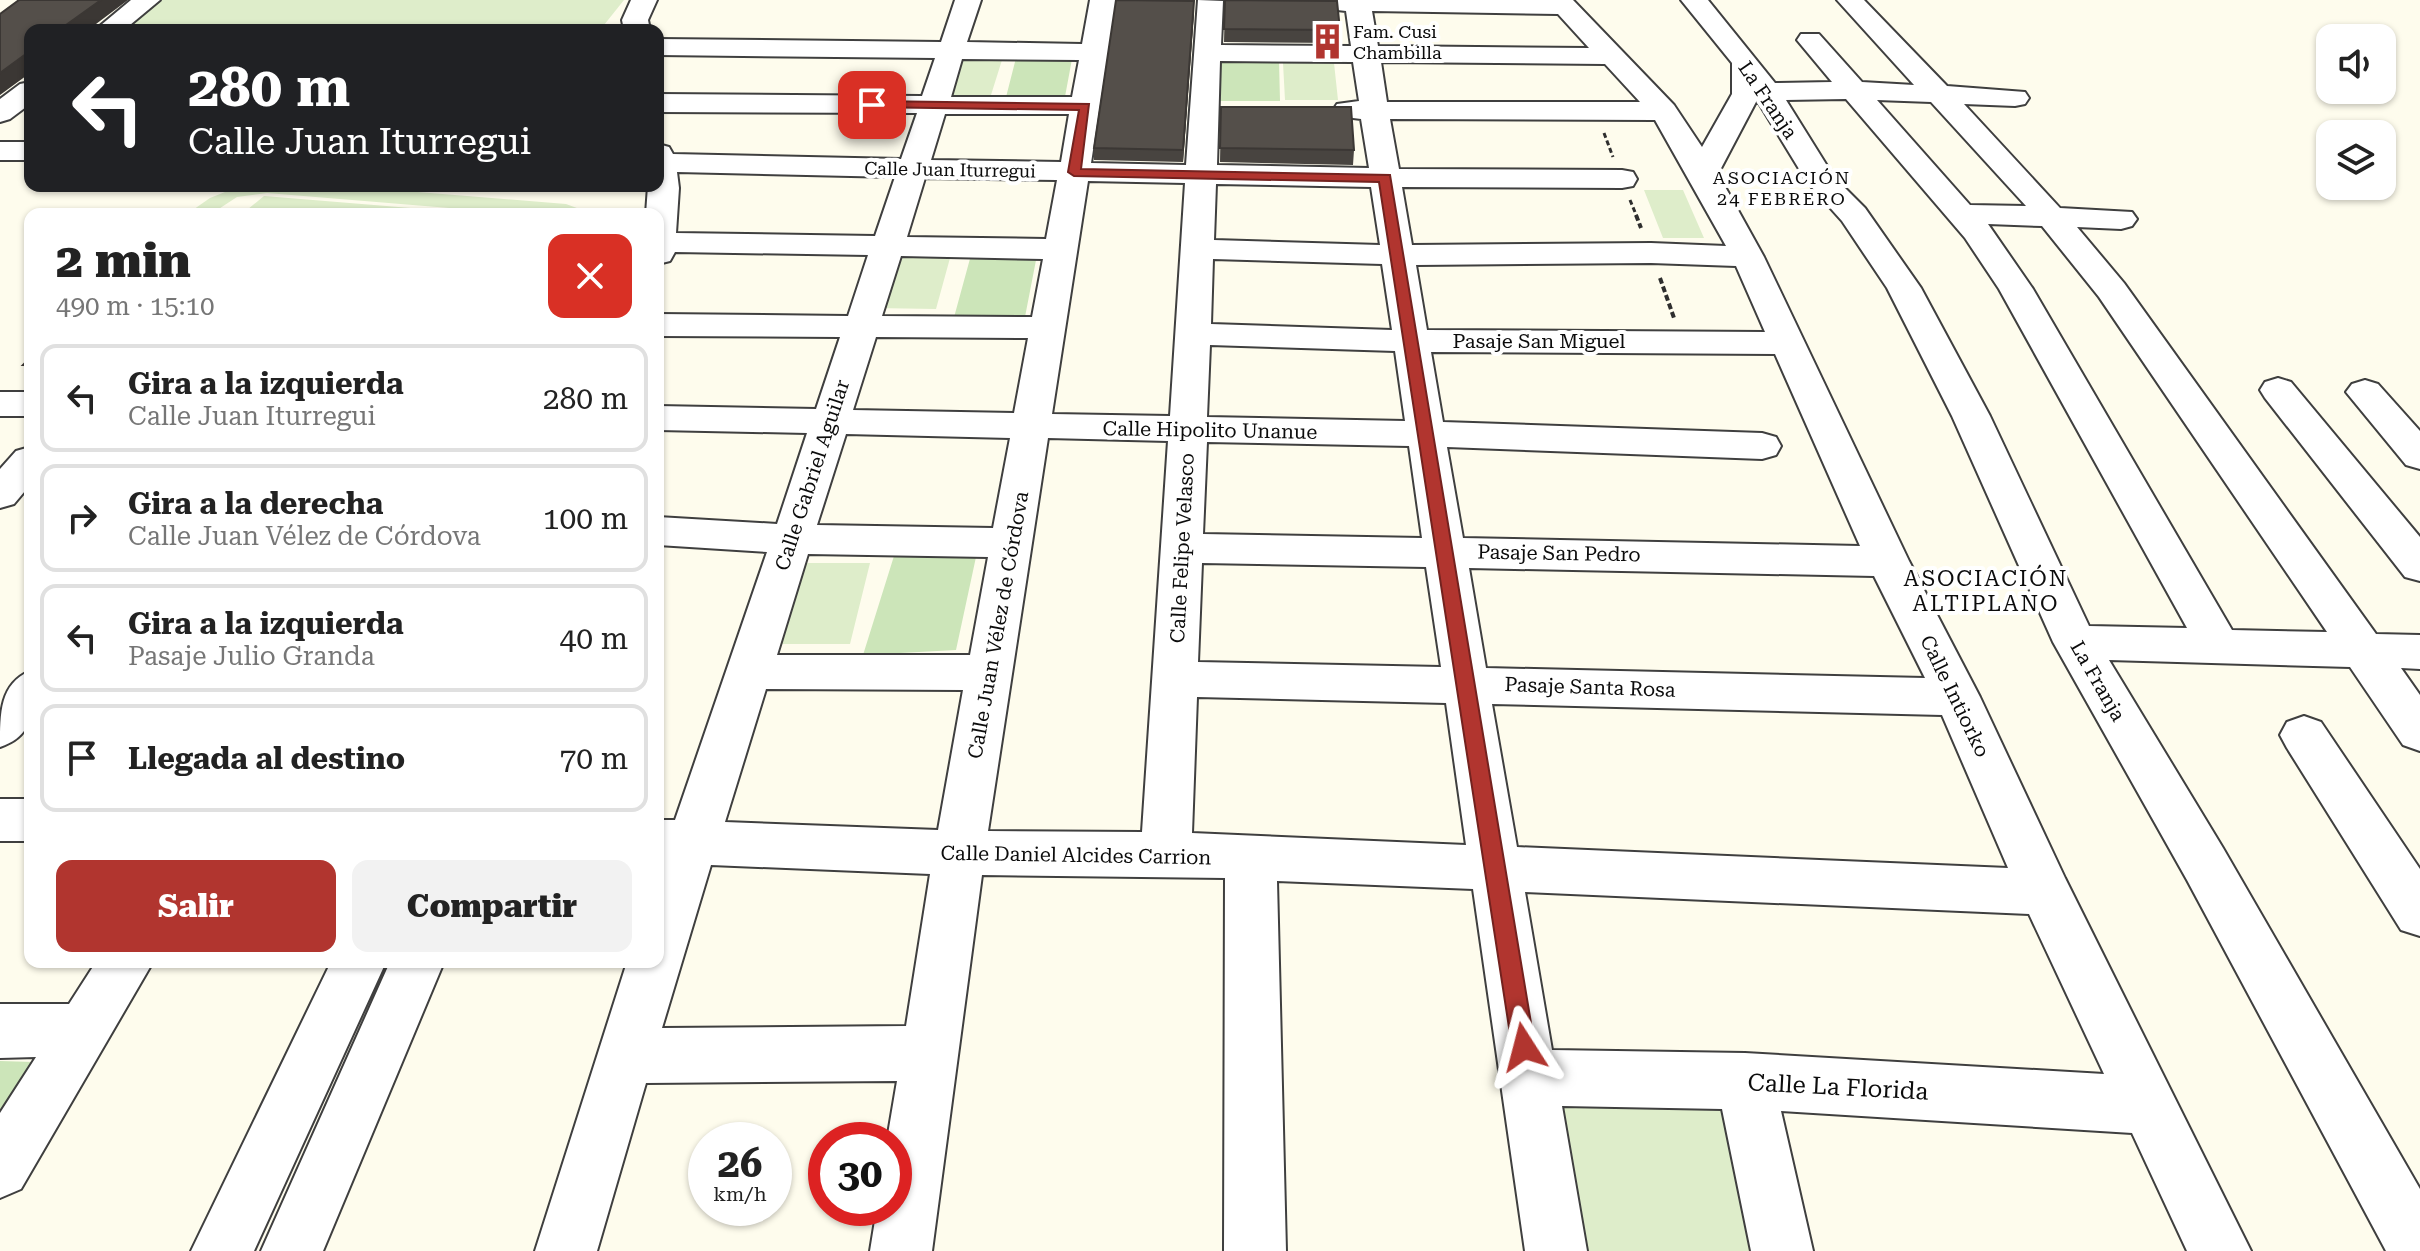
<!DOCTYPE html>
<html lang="es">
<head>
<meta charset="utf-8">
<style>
	:root { --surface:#fff; --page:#f2f2f2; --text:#222; --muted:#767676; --line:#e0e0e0; --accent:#b1352f }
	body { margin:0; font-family:"Roboto Serif",serif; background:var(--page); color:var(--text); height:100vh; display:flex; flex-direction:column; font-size:30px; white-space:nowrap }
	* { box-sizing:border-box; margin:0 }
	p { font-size:26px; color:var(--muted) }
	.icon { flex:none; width:44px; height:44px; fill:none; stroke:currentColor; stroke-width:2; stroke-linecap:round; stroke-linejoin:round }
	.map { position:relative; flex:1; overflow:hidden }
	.drawer { position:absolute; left:24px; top:208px; width:640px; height:760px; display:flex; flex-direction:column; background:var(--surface); border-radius:16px; box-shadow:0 2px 6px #0004 }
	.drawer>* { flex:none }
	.banner { position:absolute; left:24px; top:24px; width:640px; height:168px; border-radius:16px; box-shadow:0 2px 6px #0004; background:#202124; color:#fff; overflow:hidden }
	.controls { position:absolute; left:2316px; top:24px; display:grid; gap:16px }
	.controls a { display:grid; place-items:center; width:80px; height:80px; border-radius:16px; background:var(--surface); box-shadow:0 2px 6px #0004; font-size:40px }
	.speed { position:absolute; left:688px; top:1122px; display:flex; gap:16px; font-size:40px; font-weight:700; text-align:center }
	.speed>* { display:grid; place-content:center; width:104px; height:104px; border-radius:50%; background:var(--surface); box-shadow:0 2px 6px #0004; line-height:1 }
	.speed small { font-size:20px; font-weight:400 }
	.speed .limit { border:12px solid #d22; background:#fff; color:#111 }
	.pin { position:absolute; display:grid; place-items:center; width:68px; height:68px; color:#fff; margin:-34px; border-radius:16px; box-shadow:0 4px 12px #0006 }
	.me { position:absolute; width:88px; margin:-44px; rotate:351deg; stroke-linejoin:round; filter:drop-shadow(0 0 6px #0008) }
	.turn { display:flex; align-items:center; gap:28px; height:168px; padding:0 32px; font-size:36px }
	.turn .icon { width:104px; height:104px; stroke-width:2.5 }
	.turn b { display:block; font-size:56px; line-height:68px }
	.round { display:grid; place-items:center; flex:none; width:84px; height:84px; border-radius:16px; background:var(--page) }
	.overview { display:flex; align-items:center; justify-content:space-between; height:136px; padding:0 32px }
	h1 { font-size:48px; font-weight:800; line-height:60px }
	.action { display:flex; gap:16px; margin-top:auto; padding:16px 32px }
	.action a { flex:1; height:92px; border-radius:16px; background:var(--accent); color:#fff; font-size:32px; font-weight:800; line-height:92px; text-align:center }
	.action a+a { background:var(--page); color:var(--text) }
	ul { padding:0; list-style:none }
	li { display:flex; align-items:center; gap:24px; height:108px; margin:0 16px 12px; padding:0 16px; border:4px solid var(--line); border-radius:16px }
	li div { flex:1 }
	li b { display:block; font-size:30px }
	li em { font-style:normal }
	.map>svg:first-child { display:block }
</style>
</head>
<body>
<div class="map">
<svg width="2420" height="1251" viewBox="0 0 2420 1251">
	<rect width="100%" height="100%" fill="#fefced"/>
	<path fill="#cce5b9" d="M1016 58 1072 59 1064 102 1005 101Z
		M1218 60H1279L1280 101H1216Z
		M971 255H1037L1024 322 953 321Z
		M894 556 976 557 956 650 863 655Z
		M0 1061 34 1062 0 1115Z"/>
	<path fill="#deedca" d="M162 0H624L604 25 605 30H124Z
		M956 60H1002L991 95H944Z
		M1283 63H1334L1338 100H1285Z
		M240 186H344L566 204 593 214H521L267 193 237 197 211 214H187L210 198Z
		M1644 190H1683L1704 238H1663Z
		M264 196 484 214H242Z
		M891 258H950L936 309 874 308Z
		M796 563H870L850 644H771Z
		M1559 1095 1724 1099 1758 1251H1587Z"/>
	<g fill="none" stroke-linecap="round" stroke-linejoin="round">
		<defs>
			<path id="minor" d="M131 0H160L124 30H95Z
				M631 0H657L648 20 650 30H624L622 20Z
				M955 0H981L967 42 1082 44 1090 0H1116L1091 163 1186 165 1198 0 1223 1 1221 45 1351 46 1346 11 1319 8 1315 3 1317 0H1573L1674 105 1702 147 1732 94V63L1681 0H1708L1775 83 1832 82 1797 40 1801 34H1819L1862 82 1914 85 1837 0H1864L1947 86 2025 92 2029 98 2025 104 2015 106 1964 104 2060 208 2132 212 2137 219 2132 226 2121 229 2077 227 2124 283 2376 634 2420 635V669L2401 668 2420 695V751L2403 745 2350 667 2109 660 2223 848 2420 1189V1251H2386L2187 880 2053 642 1952 416 1887 288 1842 221 1807 182 1757 100 1718 174 1764 257 1909 561 1980 697 2065 878 2251 1251H2187L2132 1133 1781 1111 1813 1251H1751L1722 1109 1562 1106 1587 1251H1525L1473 889 1277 881 1286 1251H1224L1225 878 982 875 932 1251H870L877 1208H894V1140H887L897 1081 646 1083 597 1251H535L627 962H658V871L661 863 658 862V820H675L767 552 658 545V517L777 524 807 433 658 430V406L816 409 840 337 658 336V314L848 316 868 255 675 252 670 261 658 264V214H646L648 186H658V144L669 147 673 154 901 159 917 113 658 112V94L922 96 935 58 658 55V39L941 42ZM1372 11 1558 14 1589 48 1378 46ZM962 59 1079 60 1072 97H951ZM1220 61 1353 62 1359 101 1337 104 1333 110 1337 116 1361 119 1369 168 1217 165ZM1381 62 1605 64 1640 102H1387ZM1846 99 1965 238 1999 289 2187 628 2089 626 1990 416 1921 288 1865 208 1834 177 1786 100ZM1877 100 1931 102 2026 206 1970 205ZM945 114H1069L1061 162 931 160ZM1390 119 1655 120 1726 246 1651 243 1412 245 1402 187 1622 188 1633 186 1637 179 1633 172 1622 170 1399 169ZM677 172 895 177 875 236 676 233 679 188ZM925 178 1057 180 1046 239 907 237ZM1088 181 1185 183 1170 416 1052 414ZM1216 184 1371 187 1380 245 1214 240ZM1988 224 2042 226 2099 297 2327 632 2232 630 2033 289ZM901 256 1043 259 1032 317 882 316ZM1213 259 1382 264 1392 330 1211 324ZM1651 263 1736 266 1765 332 1427 330 1416 265ZM876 337 1028 338 1014 413 853 410ZM1210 345 1395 351 1405 421 1207 417ZM1431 352 1775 354 1860 546 1463 538 1447 447 1762 459 1776 455 1781 446 1776 437 1762 433 1443 422ZM846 434 1010 438 993 528 817 525ZM1048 438 1168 441 1142 832 988 831ZM1207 442 1409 446 1422 538 1203 534ZM808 554 988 557 970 655H777ZM1202 563 1426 567 1441 667 1198 662ZM1469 568 1874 576 1925 678 1486 668ZM766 689 963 690 938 830 725 822ZM1197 697 1446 703 1466 845 1192 833ZM1492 704 1942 715 2008 868 1517 847ZM711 865 930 874 906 1026 662 1028ZM1525 892 2029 914 2104 1074 1745 1053 1552 1050Z
				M30 82V104L10 119 0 122V99L20 84Z
				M0 142H30V160H0Z
				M2278 378 2291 382 2420 537V581L2405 577 2265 398 2260 390 2265 382Z
				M2365 380 2378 384 2420 431V469L2406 465 2346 392 2352 384Z
				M0 392H30V416H0Z
				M30 447V485L14 504 0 508V469L16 451Z
				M30 671C30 706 39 734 0 747 0 712 0 684 30 671Z
				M2304 716 2321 722 2420 869V936L2401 930 2287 748 2280 735 2287 722Z
				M0 799H30V841H0Z
				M96 962H153L21 1189 0 1198V1113L36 1057 0 1058V1004H69Z
				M331 962H386L254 1251H191Z
				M390 962H444L323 1251H261Z"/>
		</defs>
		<use href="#minor" stroke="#3f3f3f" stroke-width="4"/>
		<path stroke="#2e2e2e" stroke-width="3" stroke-dasharray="5 3" stroke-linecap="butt" d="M1604 133 1613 157
			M1630 200 1637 217"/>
		<path stroke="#2e2e2e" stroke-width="4" stroke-dasharray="6 3" stroke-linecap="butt" d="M1636 215 1641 228
			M1660 278 1674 318"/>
		<use href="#minor" fill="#fff" fill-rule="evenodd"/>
	</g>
	<path fill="#484440" d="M1225 0 1340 30 1339 43 1224 42Z
		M1194 12 1183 162 1094 160V148Z
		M1221 107 1354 150 1353 165 1220 162Z
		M30 358V374L23 365Z"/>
	<path fill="#3b3734" d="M101 0H128L88 30H59Z
		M1194 1V12L1183 162V150Z
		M30 51V73L0 95V73Z"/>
	<path fill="#544f4a" stroke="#3b3734" stroke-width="2" d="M19 0H101L59 30H30V51L0 73V14Z
		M1116 0 1194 1 1183 150 1094 148Z
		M1225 0 1337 1 1340 30 1224 29Z
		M1221 107H1351L1354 150 1220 148Z
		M30 358V365H23Z"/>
	<path fill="#b1352f" stroke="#73221f" stroke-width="2" d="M872 101 1089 104 1081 169 1390 175 1535 1047 1532 1055 1524 1058 1515 1055 1512 1047 1379 182 1074 176 1068 172 1079 110 868 107V102Z"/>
	<defs>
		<symbol id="building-bare" viewBox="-9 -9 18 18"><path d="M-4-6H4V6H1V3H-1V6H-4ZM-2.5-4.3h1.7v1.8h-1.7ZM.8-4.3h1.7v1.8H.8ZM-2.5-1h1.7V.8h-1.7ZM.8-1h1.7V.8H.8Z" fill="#b1352f" stroke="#fff" stroke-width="2.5" paint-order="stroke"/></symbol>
	</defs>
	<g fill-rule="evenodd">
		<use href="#building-bare" x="1302" y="16" width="51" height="51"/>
	</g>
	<g text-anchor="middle" stroke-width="8" stroke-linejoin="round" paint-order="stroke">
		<g font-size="18" fill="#0c0c0c" stroke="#fff" text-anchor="start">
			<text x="1353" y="38">Fam. Cusi<tspan x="1353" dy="21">Chambilla</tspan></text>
		</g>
		<g font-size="18" fill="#0c0c0c" stroke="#fff">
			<text transform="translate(950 170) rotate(1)" y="6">Calle Juan Iturregui</text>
		</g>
		<g font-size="18" letter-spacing="2" fill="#0c0c0c" stroke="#fff">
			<text x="1782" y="184">ASOCIACIÓN<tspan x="1782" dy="21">24 FEBRERO</tspan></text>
		</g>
		<g font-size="20" fill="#0c0c0c" stroke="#fff">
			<text transform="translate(1768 100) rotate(56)" y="7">La Franja</text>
			<text x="1539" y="348">Pasaje San Miguel</text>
			<text transform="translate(1210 430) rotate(1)" y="7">Calle Hipolito Unanue</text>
			<text transform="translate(812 475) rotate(-72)" y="7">Calle Gabriel Aguilar</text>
			<text transform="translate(1182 548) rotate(-87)" y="7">Calle Felipe Velasco</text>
			<text transform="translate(1559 553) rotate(1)" y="7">Pasaje San Pedro</text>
			<text transform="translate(998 625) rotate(-80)" y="7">Calle Juan Vélez de Córdova</text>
			<text transform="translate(2098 681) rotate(60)" y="7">La Franja</text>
			<text transform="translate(1590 687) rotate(2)" y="7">Pasaje Santa Rosa</text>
			<text transform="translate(1955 696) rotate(64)" y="7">Calle Intiorko</text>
			<text transform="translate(1076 855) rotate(1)" y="7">Calle Daniel Alcides Carrion</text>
		</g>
		<g font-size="22" letter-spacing="2" fill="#0c0c0c" stroke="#fff">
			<text x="1986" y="586">ASOCIACIÓN<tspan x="1986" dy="25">ALTIPLANO</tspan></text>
		</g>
		<g font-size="24" fill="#0c0c0c" stroke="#fff">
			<text transform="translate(1838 1087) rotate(3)" y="8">Calle La Florida</text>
		</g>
	</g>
</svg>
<div class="controls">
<a><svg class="icon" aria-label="sound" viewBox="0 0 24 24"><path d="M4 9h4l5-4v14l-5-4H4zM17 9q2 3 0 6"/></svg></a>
<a><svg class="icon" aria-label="layers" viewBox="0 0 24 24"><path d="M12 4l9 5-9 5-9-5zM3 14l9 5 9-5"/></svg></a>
</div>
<div class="speed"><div>26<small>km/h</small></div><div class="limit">30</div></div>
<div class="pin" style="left:872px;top:105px;background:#d93025"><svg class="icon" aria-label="arrive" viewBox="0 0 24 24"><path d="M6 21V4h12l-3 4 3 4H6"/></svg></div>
<svg class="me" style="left:1524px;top:1047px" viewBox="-20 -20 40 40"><path d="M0-17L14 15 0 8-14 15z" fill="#b1352f" stroke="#fff" stroke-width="4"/></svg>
<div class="banner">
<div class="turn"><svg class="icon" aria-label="left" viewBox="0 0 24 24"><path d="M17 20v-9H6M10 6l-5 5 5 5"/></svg><div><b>280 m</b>Calle Juan Iturregui</div></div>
</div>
<section class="drawer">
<div class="overview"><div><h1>2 min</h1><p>490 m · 15:10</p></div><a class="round" style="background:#d93025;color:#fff"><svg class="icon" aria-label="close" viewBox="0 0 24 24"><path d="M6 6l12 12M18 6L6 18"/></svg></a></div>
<ul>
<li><svg class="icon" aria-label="left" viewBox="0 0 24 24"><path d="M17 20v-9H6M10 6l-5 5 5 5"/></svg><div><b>Gira a la izquierda</b><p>Calle Juan Iturregui</p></div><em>280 m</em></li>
<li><svg class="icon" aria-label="right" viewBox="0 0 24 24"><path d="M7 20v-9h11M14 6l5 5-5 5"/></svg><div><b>Gira a la derecha</b><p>Calle Juan Vélez de Córdova</p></div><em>100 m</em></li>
<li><svg class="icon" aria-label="left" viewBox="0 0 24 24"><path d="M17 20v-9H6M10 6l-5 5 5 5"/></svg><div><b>Gira a la izquierda</b><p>Pasaje Julio Granda</p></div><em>40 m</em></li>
<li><svg class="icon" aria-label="arrive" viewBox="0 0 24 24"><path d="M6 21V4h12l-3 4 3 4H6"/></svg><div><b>Llegada al destino</b></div><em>70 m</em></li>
</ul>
<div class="action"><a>Salir</a><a>Compartir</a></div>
</section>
</div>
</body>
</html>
